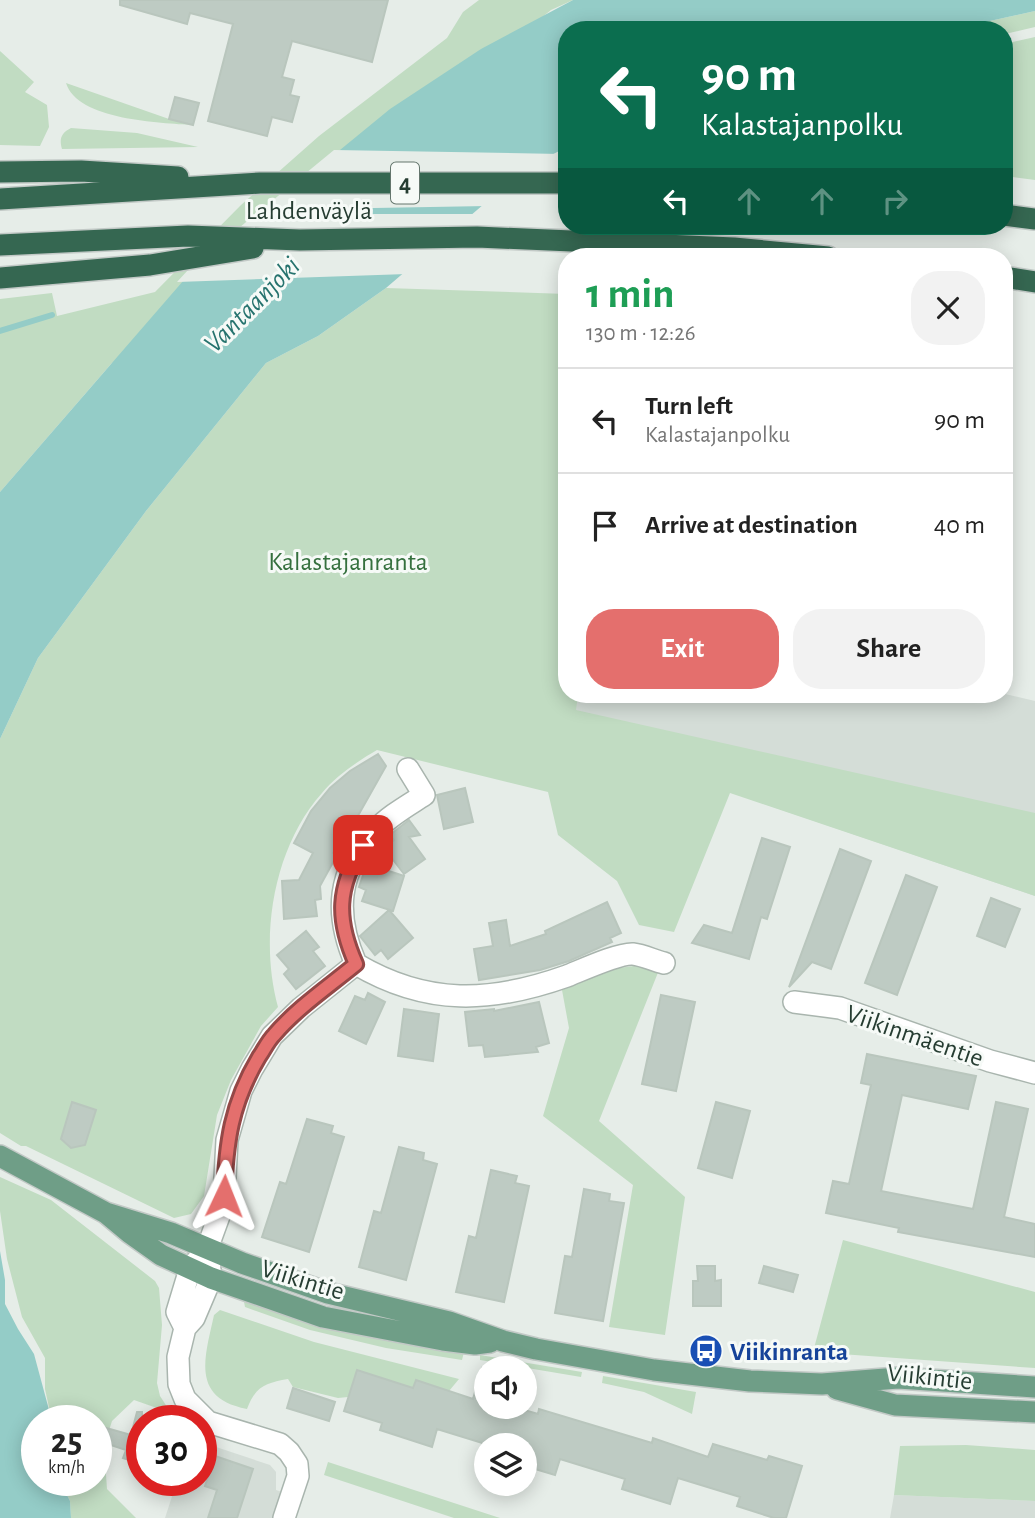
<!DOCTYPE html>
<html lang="en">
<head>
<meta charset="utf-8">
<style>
	:root { --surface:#fff; --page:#f2f2f2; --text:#222; --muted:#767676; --line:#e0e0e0; --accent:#e46f6d }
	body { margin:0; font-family:"Alegreya Sans",sans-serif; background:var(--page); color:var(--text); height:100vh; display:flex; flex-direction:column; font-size:26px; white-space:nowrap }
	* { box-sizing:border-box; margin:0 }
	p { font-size:23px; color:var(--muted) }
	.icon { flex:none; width:38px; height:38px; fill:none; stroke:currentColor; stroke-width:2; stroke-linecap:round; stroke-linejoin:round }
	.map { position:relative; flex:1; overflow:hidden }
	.panel { position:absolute; left:558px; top:248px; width:455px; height:455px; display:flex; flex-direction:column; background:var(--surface); border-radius:28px; box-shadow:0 4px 18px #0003 }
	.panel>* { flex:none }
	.top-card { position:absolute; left:558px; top:21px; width:455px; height:214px; border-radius:28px; box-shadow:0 4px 18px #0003; background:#0b6e4f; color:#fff; overflow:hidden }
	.buttons { position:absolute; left:474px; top:1356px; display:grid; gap:14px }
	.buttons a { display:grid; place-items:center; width:63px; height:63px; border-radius:50%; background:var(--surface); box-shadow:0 4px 18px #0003; font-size:35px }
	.speed { position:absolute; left:21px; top:1405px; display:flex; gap:14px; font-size:35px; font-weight:700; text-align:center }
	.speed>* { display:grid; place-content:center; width:91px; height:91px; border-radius:50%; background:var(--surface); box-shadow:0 4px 18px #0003; line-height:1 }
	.speed small { font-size:18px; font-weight:400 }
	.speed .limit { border:10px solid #d22; background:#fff; color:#111 }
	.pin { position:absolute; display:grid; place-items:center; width:60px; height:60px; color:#fff; margin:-30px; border-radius:14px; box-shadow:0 4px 10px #0006 }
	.me { position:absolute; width:77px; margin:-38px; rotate:2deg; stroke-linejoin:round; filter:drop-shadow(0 0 5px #0008) }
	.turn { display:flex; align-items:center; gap:24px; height:147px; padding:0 28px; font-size:32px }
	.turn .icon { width:91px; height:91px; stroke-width:2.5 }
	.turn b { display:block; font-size:49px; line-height:60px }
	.lanes { display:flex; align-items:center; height:66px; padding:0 28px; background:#0003; justify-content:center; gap:35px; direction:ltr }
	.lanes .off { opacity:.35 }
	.round { display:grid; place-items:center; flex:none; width:74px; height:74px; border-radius:28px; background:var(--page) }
	.headline { display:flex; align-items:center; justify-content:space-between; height:119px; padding:0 28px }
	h1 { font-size:42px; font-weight:700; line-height:52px; color:#1e9e55 }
	.button { display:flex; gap:14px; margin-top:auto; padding:14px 28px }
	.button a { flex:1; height:80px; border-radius:28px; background:var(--accent); color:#fff; font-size:28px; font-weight:700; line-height:80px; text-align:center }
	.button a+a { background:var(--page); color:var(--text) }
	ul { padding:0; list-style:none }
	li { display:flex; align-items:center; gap:21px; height:105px; padding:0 28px; border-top:2px solid var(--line) }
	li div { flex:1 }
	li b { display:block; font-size:26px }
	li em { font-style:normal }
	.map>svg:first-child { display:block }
</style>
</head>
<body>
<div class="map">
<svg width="1035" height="1518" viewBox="0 0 1035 1518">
	<rect width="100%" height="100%" fill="#e6ede8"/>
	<path fill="#d4ddd7" d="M1005 694 1035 701V896L485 709 567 695Z
		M201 1442 270 1465 276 1472V1490L282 1492 273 1518H165L177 1481 201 1480Z
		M894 1495 1035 1501V1518H890Z"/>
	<path fill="#c1dcc2" d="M479 0H573L551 10 111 364 0 492V299L52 293 57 316 155 292 241 205 319 136 447 38 463 12Z
		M1035 11V27L1005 34 1004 30H949Z
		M1035 37V180L1005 176 1004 44Z
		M0 51 34 82 25 92 47 105 49 127 40 146 0 145Z
		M66 83 169 119 193 125C161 123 77 120 66 83Z
		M71 128 137 133 198 147 62 149C59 139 61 133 71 128Z
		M386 288 567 294V695H578L576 710 1035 813V896L730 793 674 932 639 925 617 881 558 835 548 792 377 750C358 761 336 776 322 793 273 848 259 938 278 1007L261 1026 231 1080 217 1115 204 1196 191 1214 174 1218 26 1146H21L0 1133V739L38 658 146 511 266 363 318 336Z
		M634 966 659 970 599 1121 685 1197 665 1335 609 1327 633 1185 543 1116 569 1028 562 990 610 969Z
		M0 1177 51 1200 155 1281 159 1288 162 1325 157 1383 160 1396 171 1413 134 1400 112 1421 104 1446 107 1489 136 1518H71L70 1501 60 1481 96 1480V1421H52L45 1389V1358L22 1317 7 1259 0 1211Z
		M843 1240 1035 1292V1368L813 1352Z
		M244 1302 359 1335 464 1352 462 1360 386 1348 310 1330 245 1307Z
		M220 1310 314 1342 459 1379 449 1391 416 1380 413 1388 357 1370 348 1397 338 1398 293 1387 288 1379C265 1383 255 1387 247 1409 190 1398 205 1357 214 1315Z
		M480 1355 582 1372 581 1377 480 1360Z
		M603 1376 696 1392 692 1414 644 1392 602 1383Z
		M966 1445 1035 1450V1501L894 1495 900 1446Z
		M328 1462 500 1518H454L324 1475Z"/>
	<path fill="#94ccc7" d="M573 0H1035V11L949 30H567V147L526 168 386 288 318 336 266 363 146 511 38 658 0 739V492L190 273 390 109 481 49Z
		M0 1251 5 1280V1304L18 1329 34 1354 52 1421H37V1480L60 1481 70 1501 71 1518H0Z"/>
	<path fill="#e6ede8" d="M334 150 561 154 528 171 487 206 261 210Z
		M362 214H478L407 274 177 282 188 270 251 218Z"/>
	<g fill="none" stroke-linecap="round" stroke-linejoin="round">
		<path stroke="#94ccc7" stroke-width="6" d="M0 331 52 315"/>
	</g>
	<path fill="#becbc3" stroke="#b9c6bd" stroke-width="2" d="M120 0H388L372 62 292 41 282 77 294 80 290 95 299 97 292 122 272 117 267 136 208 121 233 24 190 13 187 24 120 5Z
		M175 97 199 103 193 125 169 119Z
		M378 754 386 766 346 837 333 853 337 855 320 886 321 899 315 900 317 916 284 919 282 881 299 880 313 853 294 843 311 811 330 788 350 771Z
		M465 788 473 822 444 829 437 795Z
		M409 820 420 835 409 837 425 859 404 874 384 848 394 840 390 835Z
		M762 838 790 847 767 919 761 917 749 959 692 943 704 925 732 933Z
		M840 849 871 861 831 969 812 962 789 987Z
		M367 864 404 876 393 911 362 901 366 890 359 887Z
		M906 875 937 887 897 995 865 983Z
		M991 898 1020 909 1005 947 977 936Z
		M607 902 621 933 610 938 612 942 569 961 540 970 479 980 474 949 493 946 489 923 506 920 510 946 546 934 545 931Z
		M389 910 413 938 388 959 381 950 375 955 360 936Z
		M306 931 319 947 313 951 325 966 296 989 284 974 289 969 277 955Z
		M368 993 385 1002 366 1044 339 1031 355 996 365 1000Z
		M661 995 695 1002 676 1091 642 1084Z
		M539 1002 549 1043 536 1047 538 1052 485 1057 483 1045 469 1046 465 1012 494 1009V1011Z
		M404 1009 439 1014 433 1061 398 1056Z
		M867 1054 976 1076 968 1109 902 1095 881 1191 973 1209 996 1102 1028 1109 1004 1217 1035 1224V1257L898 1232 899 1228 826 1213 833 1181 849 1184 871 1085 861 1083Z
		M72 1102 96 1110 85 1145 71 1148 61 1139Z
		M716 1102 750 1111 732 1178 698 1168Z
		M307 1119 333 1126 331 1133 344 1137 309 1252 262 1237 280 1182 286 1184Z
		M399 1147 424 1153 423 1160 437 1164 406 1280 359 1267 374 1211 381 1213Z
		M491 1170 517 1176 515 1183 529 1186 504 1302 456 1292 469 1236 476 1238Z
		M584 1189 610 1194 609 1201 624 1203 603 1321 555 1313 565 1256 572 1257Z
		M697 1266H715V1281L721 1280V1306H693V1281H698Z
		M764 1266 798 1275 793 1292 759 1283Z
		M482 1368 486 1369V1407H514L538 1414 539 1409 652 1443 653 1438 708 1457 713 1444 767 1460 769 1456 802 1466 786 1518H774L737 1506 740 1497 678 1478 670 1504 622 1489 625 1479 560 1459 555 1475 525 1466V1446H492L437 1429 432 1447 380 1430 382 1423 344 1411 357 1370 413 1388 416 1380 473 1399Z
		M293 1388 335 1402 329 1421 287 1408Z
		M137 1412H142V1464L123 1458 126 1450 96 1440V1425L131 1435Z
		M215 1456 253 1469 237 1518H208L217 1490 205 1486Z"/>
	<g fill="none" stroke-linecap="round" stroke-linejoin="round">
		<defs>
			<path id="minor" d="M356 964C334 914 337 871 376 830 389 816 407 806 424 795L408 769
				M794 1002 840 1008 990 1061 1035 1073
				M209 1262 211 1278 194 1318 185 1328 178 1357 179 1384 185 1399 208 1422 280 1444 289 1452 297 1464 298 1476 284 1518
				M185 1328 177 1312 190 1269 207 1249 219 1216 224 1196 227 1140 241 1091 252 1069 272 1036 301 1008 356 964C427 1006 491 1003 567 976 582 970 619 953 633 954 643 955 655 961 664 963"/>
			<path id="major" d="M0 1156 106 1213 130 1233 161 1255 211 1278 323 1317 443 1340 475 1344 490 1342
				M106 1213 171 1233 242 1263 328 1293 449 1322 503 1341 536 1349 654 1370 750 1381 822 1384 898 1378 1035 1387
				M837 1389 895 1405 1035 1412"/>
			<path id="highway" d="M0 172 81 171 178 177
				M0 199 260 183H567
				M1004 215 1035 219
				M0 245 188 236 300 240 477 237 734 248 828 257
				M1004 277 1035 282
				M0 278 150 265 253 248"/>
		</defs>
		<use href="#minor" stroke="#a9b5ae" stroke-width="24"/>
		<use href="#major" stroke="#c2c9c6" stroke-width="24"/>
		<use href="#highway" stroke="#c2c9c6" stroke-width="24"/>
		<use href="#minor" stroke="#fff" stroke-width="21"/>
		<use href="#major" stroke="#6f9e87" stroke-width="21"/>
		<use href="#highway" stroke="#356751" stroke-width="21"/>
	</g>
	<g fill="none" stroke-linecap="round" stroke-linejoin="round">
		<defs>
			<path id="route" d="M224 1196C226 1143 231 1104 259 1057 264 1050 268 1041 274 1035 297 1008 328 987 356 964 336 919 337 888 363 845"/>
		</defs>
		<use href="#route" stroke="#944847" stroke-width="18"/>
		<use href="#route" stroke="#e46f6d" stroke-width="12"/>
	</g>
	<defs>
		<symbol id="bus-disc" viewBox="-11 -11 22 22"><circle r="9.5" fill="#1a4fb4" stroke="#f6faf7"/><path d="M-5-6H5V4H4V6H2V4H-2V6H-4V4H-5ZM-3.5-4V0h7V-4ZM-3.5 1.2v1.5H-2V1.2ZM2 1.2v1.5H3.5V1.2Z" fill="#fff"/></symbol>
	</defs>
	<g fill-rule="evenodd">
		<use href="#bus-disc" x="687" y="1332" width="38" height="38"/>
	</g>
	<g text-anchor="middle" stroke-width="6" stroke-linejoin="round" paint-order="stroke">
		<rect fill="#f6faf7" stroke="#64766d" stroke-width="2" x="391" y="162.5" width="28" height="41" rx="5"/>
		<g font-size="24" font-weight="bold" fill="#263d32">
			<text x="405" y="191">4</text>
		</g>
		<g font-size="26" fill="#263d32" stroke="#f6faf7">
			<text x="309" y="219">Lahdenväylä</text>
			<text transform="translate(915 1035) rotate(19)" y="9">Viikinmäentie</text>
			<text transform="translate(303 1279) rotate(17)" y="9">Viikintie</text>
			<text transform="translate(930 1376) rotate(6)" y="9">Viikintie</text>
		</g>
		<g font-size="26" fill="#35703e" stroke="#f6faf7">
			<text x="348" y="570">Kalastajanranta</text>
		</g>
		<g font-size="26" font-weight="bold" fill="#164399" stroke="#f6faf7" text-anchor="start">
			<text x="730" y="1360">Viikinranta</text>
		</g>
		<g font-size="28" font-style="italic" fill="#26736e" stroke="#f6faf7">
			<text transform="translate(251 304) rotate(-45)" y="10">Vantaanjoki</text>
		</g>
	</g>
</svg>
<div class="buttons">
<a><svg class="icon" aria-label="sound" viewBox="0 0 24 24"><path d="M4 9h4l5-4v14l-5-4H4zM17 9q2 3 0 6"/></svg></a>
<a><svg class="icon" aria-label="layers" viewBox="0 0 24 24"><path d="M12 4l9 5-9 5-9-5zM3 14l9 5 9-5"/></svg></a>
</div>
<div class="speed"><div>25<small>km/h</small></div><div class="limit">30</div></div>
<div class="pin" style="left:363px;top:845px;background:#d93025"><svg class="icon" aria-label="arrive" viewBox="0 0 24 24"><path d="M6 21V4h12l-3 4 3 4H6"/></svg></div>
<svg class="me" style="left:224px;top:1196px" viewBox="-20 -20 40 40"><path d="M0-17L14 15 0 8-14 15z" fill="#e46f6d" stroke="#fff" stroke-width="4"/></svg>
<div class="top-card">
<div class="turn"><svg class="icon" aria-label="left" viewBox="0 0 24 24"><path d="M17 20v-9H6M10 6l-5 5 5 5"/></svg><div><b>90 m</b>Kalastajanpolku</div></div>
<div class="lanes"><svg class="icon" aria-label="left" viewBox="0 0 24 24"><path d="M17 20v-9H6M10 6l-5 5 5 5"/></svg><svg class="icon off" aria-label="ahead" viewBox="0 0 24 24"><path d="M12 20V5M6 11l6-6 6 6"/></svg><svg class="icon off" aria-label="ahead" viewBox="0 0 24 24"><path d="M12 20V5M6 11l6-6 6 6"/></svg><svg class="icon off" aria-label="right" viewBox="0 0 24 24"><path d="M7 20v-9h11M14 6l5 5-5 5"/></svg></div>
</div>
<section class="panel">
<div class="headline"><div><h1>1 min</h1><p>130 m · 12:26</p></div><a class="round"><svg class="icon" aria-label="close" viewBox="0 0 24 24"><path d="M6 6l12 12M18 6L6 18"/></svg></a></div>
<ul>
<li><svg class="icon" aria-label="left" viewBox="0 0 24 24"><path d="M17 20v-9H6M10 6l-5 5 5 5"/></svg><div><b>Turn left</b><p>Kalastajanpolku</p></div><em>90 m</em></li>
<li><svg class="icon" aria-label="arrive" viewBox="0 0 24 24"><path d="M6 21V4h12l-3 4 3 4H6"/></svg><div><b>Arrive at destination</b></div><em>40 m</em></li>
</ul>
<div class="button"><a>Exit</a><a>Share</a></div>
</section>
</div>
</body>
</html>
